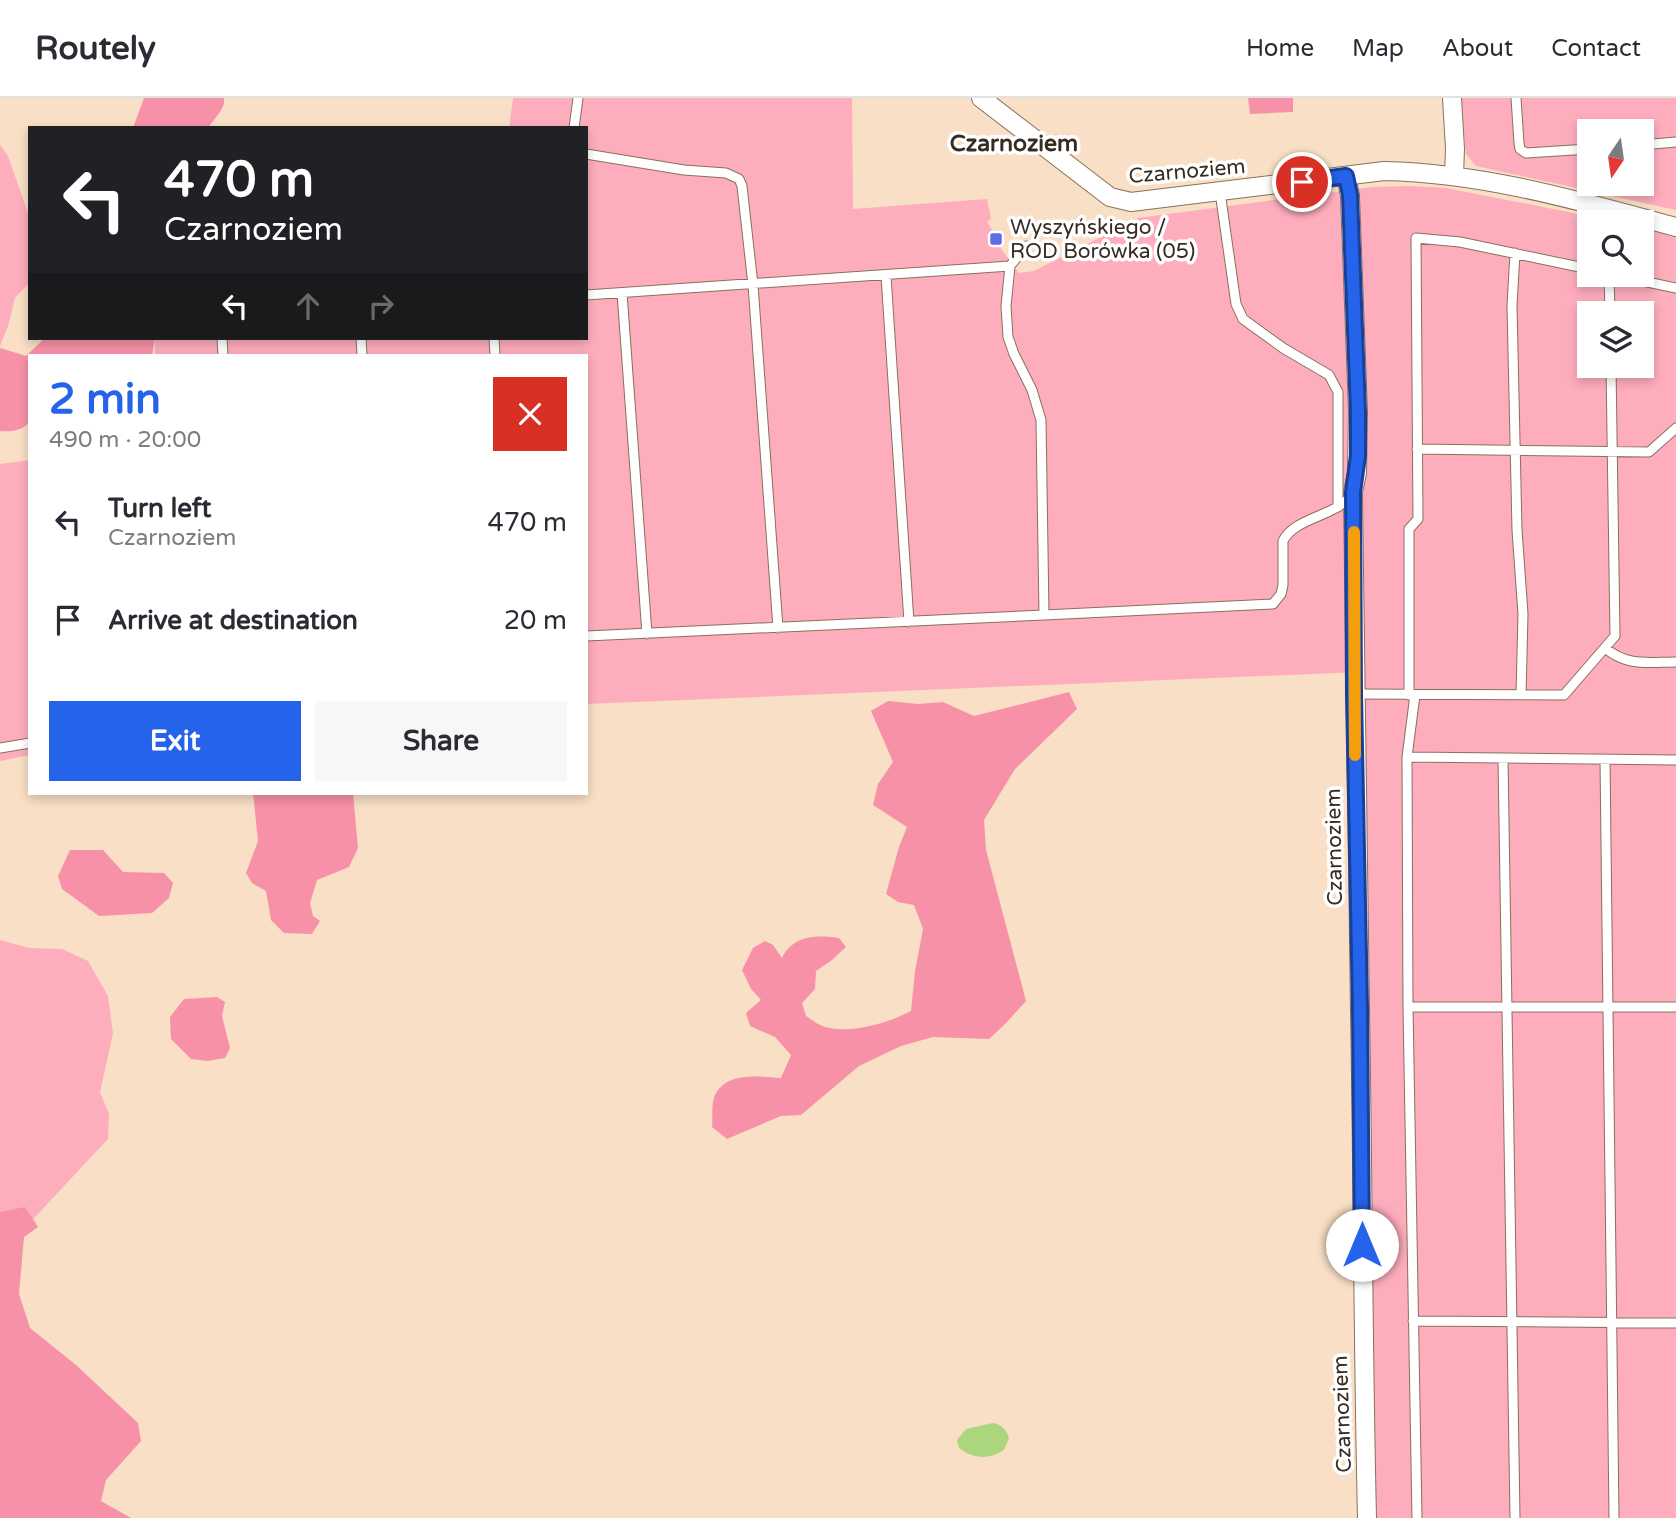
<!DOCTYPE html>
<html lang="en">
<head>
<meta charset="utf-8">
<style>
	:root { --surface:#fff; --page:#f7f7f7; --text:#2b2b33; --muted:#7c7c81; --line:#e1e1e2; --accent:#2563eb }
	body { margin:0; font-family:"Varela Round",sans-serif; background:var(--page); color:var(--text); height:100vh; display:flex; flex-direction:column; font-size:26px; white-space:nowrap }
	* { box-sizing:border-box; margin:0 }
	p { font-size:23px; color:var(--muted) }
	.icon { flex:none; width:38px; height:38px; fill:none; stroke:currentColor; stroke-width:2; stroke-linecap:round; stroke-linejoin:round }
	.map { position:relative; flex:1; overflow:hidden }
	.side { position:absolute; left:28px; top:256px; width:560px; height:441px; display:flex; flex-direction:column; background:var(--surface); border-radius:0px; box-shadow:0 4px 10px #0003 }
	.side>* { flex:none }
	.banner { position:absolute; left:28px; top:28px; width:560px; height:214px; border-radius:0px; box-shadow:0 4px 10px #0003; background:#202124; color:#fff; overflow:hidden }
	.needle { width:46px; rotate:193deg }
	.buttons { position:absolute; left:1577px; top:21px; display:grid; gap:14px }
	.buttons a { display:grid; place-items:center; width:77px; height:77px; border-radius:0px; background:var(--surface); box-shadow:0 4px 10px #0003; font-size:35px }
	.pin { position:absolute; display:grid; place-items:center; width:60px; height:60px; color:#fff; margin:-30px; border:4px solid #fff; border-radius:50%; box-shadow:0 2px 7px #0007 }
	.me { position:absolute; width:77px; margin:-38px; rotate:0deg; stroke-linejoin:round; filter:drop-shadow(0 0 5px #0008) }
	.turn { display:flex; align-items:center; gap:24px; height:147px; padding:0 21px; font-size:32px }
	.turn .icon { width:91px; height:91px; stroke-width:2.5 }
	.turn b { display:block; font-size:49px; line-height:60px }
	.lanes { display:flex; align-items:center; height:66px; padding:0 21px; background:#0003; justify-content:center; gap:35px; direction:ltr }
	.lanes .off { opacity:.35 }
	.round { display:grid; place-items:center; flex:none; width:74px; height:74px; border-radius:0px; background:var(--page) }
	.overview { display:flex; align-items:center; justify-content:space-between; height:119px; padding:0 21px }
	h1 { font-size:42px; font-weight:700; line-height:52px; color:var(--accent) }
	.button { display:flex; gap:14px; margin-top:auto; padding:14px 21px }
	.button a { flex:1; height:80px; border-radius:0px; background:var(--accent); color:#fff; font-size:28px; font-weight:700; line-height:80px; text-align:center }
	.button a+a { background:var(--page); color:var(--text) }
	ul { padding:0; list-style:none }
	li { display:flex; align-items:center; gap:21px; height:98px; padding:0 21px }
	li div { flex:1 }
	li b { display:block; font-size:26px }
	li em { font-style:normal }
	header { display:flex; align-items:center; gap:42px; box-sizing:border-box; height:98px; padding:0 35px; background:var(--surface); border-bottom:2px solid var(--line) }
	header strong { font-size:33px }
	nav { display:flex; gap:38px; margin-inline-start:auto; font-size:24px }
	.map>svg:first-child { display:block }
</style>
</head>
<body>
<header>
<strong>Routely</strong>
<nav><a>Home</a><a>Map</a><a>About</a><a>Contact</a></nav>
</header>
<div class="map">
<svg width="1676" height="1420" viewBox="0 0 1676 1420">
	<rect width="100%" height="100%" fill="#f8dfc5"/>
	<path fill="#feadbd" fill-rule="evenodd" d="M513 0H852L853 111 987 101 991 121 987 124 993 133 991 137 1019 175 1034 173 1138 120 1372 89 1409 88 1446 90 1619 124H1589V177H1642V130L1676 139V1420H1373L1359 574 586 606V257H155V240H586V30H509ZM1589 215H1642V268H1589Z
		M1460 0H1676V112L1476 68 1466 56ZM1589 33H1642V86H1589Z
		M0 47 8 58 30 121V184L15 200 8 228 0 248Z
		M30 362V657L0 663V366Z
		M0 842 29 850 62 851 88 863 108 898 113 935 100 994 109 1016 108 1041 22 1133 0 1420Z"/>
	<path fill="#f791a7" d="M144 0H224V6L220 14 208 30H133Z
		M1248 0H1293V14L1250 16Z
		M45 240H155L152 257H30V324C21 333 12 334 0 333V250L26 258Z
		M1069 594 1077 611 1015 671 984 722 986 752 1026 903 1006 925 989 941 933 939 901 948 859 968 801 1017 781 1018 727 1041 712 1029C713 1020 711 1005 715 997 728 973 758 979 781 980L791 957 775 939 750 928 746 915 761 902 751 891 742 872 753 850 765 843 773 847 782 860C793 837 817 837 839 840L846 849 832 862 816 873 815 891 802 905 806 918C811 921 818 927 825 929 851 936 888 925 911 913L915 873 923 831 914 807 898 804 886 796 899 749 907 729 873 707 878 686 893 664 871 613 888 603 918 606 943 604 974 618Z
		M253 695H353L358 750 349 769 317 782 310 805 313 818 320 823 312 836 284 835 271 822 266 793 252 785 246 775 258 743Z
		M70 752H103L123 774 164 775 173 785 169 800 152 815 99 818 62 791 58 778Z
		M217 899 225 904 222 918 230 950 225 960 208 963 191 961 171 941 170 919 184 901Z
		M25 1109 38 1129 24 1139 19 1196 30 1230 76 1267 138 1325 141 1343 106 1382 101 1403 131 1420H0V1114Z"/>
	<path fill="#acd67d" d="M993 1325C1002 1327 1006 1331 1009 1340L1004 1352C988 1362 974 1361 959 1350L957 1342 966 1331Z"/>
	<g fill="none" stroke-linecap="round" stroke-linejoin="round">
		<defs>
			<path id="lane" d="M1516 0 1519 45 1520 51 1526 55 1589 51
				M574 30 578 0
				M1642 47 1676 44
				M586 56 684 72 726 75 739 81 742 88 753 187 778 530
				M1220 94 1236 206 1243 221 1283 250 1329 277 1338 294V409
				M1515 155 1512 208 1517 432 1523 516 1521 597
				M1609 177 1610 215
				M1614 177 1676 190
				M886 178 909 524
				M622 195 647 536
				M586 197 1010 168
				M222 240 223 257
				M361 240 362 257
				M494 240 495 257
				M1417 351 1649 354 1676 330
				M1044 517 1273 506 1281 496 1283 487V443C1294 420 1333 419 1351 398
				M586 538 1044 517 1041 322 1032 292 1014 256 1008 239 1006 208 1010 168 1026 148
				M1605 550C1628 569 1648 564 1676 564
				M1354 596 1564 597 1615 538 1611 268
				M1409 597V431L1418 421 1416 140 1460 144 1589 171
				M1415 597 1407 659 1408 909 1417 1420
				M0 650 30 645
				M1407 659 1676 662
				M1503 660 1515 1420
				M1605 661 1614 1420
				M1408 909H1676
				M1413 1223 1676 1225"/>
			<path id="street" d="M981 0 1110 99 1131 104 1384 73C1484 75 1580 103 1676 129
				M1452 0 1455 51 1454 77
				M1346 78 1350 98 1358 314 1357 375 1353 394C1354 567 1358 740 1360 912 1363 1082 1363 1251 1367 1420"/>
		</defs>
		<use href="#lane" stroke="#88715a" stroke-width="11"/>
		<use href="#street" stroke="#88715a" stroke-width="20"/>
		<use href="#lane" stroke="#fff" stroke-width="9"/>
		<use href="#street" stroke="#fff" stroke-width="18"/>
	</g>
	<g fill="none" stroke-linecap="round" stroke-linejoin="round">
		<defs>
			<path id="route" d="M1302 84 1346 78 1350 97 1358 314V358L1353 394 1354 596 1360 911 1362 1147"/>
		</defs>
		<use href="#route" stroke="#184099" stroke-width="18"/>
		<use href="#route" stroke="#2563eb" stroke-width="12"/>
		<path stroke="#f59e0b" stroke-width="12" d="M1354 434 1355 657"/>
	</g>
	<rect fill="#5f6de4" stroke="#fff" stroke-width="2.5" x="989" y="134" width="14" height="14" rx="3.5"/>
	<g text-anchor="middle" stroke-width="7" stroke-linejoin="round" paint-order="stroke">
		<g font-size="21" fill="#352c22" stroke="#fff">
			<text transform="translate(1187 73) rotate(-5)" y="7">Czarnoziem</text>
			<text transform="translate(1334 749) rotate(-91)" y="7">Czarnoziem</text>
			<text transform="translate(1342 1316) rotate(-92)" y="7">Czarnoziem</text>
		</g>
		<g font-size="21" fill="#352c22" stroke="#fff" text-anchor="start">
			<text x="1010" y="136">Wyszyńskiego /<tspan x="1010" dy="24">ROD Borówka (05)</tspan></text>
		</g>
		<g font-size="23" font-weight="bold" fill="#352c22" stroke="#fff">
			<text x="1014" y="53">Czarnoziem</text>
		</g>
	</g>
</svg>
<div class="buttons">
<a><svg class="needle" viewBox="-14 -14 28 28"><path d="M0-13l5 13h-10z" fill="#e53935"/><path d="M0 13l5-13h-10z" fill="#7c7c81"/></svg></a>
<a><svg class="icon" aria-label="search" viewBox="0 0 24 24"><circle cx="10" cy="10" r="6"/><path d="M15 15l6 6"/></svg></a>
<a><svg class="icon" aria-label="layers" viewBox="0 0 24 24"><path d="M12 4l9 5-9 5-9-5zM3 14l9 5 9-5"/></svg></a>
</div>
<div class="pin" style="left:1302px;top:84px;background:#d93025"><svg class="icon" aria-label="arrive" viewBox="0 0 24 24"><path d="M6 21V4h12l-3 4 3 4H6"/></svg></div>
<svg class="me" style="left:1362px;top:1147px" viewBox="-20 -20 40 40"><circle r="19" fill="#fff"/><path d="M0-13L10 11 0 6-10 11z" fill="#2563eb"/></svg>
<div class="banner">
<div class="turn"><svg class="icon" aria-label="left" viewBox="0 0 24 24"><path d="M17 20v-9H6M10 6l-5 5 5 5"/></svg><div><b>470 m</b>Czarnoziem</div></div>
<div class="lanes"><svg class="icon" aria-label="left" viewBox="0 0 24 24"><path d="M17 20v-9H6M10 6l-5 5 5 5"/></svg><svg class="icon off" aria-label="ahead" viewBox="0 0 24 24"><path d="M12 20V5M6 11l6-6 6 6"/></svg><svg class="icon off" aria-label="right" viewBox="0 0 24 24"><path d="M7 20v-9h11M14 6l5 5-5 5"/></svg></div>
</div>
<section class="side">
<div class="overview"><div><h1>2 min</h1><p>490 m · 20:00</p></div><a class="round" style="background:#d93025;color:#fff"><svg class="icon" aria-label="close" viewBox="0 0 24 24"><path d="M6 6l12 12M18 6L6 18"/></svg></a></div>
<ul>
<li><svg class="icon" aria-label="left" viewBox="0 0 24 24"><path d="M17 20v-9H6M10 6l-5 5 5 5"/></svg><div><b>Turn left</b><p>Czarnoziem</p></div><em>470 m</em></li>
<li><svg class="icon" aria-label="arrive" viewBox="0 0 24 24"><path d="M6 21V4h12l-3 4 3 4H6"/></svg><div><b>Arrive at destination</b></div><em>20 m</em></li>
</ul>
<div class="button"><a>Exit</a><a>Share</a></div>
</section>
</div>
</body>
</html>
